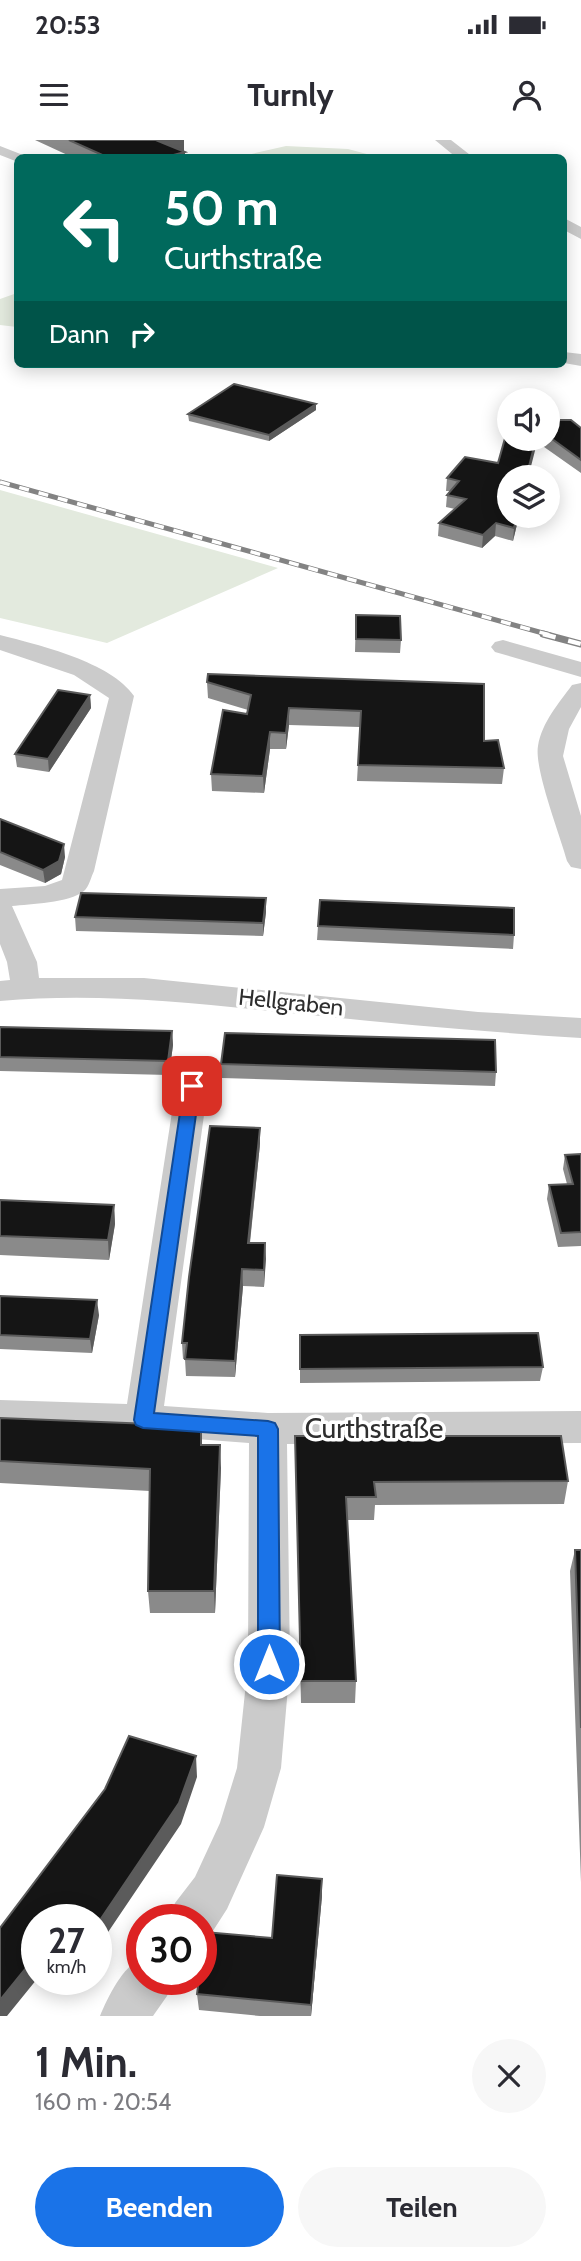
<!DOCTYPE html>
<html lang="de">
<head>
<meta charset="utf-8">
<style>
	:root { --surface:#fff; --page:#f7f7f7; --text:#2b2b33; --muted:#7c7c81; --accent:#1a73e8 }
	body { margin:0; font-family:Cabin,sans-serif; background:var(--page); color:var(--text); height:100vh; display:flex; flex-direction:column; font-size:26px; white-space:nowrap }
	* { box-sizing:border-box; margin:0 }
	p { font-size:23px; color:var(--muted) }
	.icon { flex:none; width:38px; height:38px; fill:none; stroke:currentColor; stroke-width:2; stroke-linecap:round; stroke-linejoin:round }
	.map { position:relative; height:1876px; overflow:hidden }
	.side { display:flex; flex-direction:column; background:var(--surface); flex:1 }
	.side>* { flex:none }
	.hud { position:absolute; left:14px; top:14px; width:553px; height:214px; border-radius:10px; box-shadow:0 4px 18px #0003; background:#00695c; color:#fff; overflow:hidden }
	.controls { position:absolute; left:497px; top:248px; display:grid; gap:14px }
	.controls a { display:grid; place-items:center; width:63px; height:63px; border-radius:50%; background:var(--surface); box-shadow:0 4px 18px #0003; font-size:35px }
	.speed { position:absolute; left:21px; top:1764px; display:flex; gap:14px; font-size:35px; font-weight:700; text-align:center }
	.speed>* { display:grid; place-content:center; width:91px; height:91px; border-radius:50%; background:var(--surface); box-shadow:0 4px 18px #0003; line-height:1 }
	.speed small { font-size:18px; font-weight:400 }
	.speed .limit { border:10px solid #d22; background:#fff; color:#111 }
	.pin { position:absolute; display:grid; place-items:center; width:60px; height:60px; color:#fff; margin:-30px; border-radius:14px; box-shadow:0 4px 10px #0006 }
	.me { position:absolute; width:77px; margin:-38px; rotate:0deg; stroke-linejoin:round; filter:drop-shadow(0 0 5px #0008) }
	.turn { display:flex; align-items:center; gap:24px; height:147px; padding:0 35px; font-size:32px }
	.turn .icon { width:91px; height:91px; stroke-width:2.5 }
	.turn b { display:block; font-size:49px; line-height:60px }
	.then { display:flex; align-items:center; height:66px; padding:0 35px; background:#0003; gap:14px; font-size:26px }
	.round { display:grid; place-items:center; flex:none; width:74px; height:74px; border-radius:37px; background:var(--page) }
	.head { display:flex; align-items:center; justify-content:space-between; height:119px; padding:0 35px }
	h1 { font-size:42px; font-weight:800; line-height:52px }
	.primary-button { display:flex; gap:14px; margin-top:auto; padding:14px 35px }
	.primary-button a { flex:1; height:80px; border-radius:42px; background:var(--accent); color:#fff; font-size:28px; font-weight:800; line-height:80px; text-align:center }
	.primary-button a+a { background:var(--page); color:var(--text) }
	.status { display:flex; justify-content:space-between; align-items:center; height:49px; padding:0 35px; background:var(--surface); direction:ltr }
	.status svg { height:19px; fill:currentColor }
	header { display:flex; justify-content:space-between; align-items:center; height:91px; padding:0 35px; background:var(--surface); font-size:32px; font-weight:800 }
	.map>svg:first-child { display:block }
</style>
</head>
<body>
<div class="status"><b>20:53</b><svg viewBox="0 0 49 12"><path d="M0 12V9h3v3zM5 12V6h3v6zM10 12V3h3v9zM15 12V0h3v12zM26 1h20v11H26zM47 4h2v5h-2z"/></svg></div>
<header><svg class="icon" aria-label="menu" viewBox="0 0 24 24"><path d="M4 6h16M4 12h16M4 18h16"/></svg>Turnly<svg class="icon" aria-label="person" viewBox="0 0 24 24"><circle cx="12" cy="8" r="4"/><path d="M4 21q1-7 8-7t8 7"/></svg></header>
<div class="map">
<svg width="581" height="1876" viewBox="0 0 581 1876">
	<rect width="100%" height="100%" fill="#fff"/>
	<path fill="#e3eade" d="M286 6 348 9 378 17H238Z
		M17 153V187L0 185V159Z
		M0 350 278 428 107 503 0 478Z"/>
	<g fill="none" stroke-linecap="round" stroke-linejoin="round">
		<path fill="#cbcbcb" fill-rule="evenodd" d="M435 0H451L474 18H457Z
			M0 6 23 15 25 18H18V22L0 15Z
			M564 78 581 87V99L564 90Z
			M564 212 581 214V226L564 223Z
			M0 495C39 505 111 522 134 556L94 731C91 737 89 747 84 751 69 763 30 764 12 766L37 822 39 838H144L478 872 581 878V898C484 892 387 883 291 873 193 863 98 852 0 861V841L10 840 7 822 0 804V749L45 746 62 740 109 558 74 535 0 510Z
			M503 500 581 522V537L495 512 491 507 495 502Z
			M581 543V567L569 589 563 616 581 676V729L571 727 567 721C560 695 534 629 538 606 542 582 559 563 572 545Z
			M192 935 203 938 208 946 164 1266 268 1273 581 1271V1303L287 1304 290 1524 281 1628 264 1687 227 1769 209 1797 201 1800V1780H169L175 1763 195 1737 220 1683 237 1628 248 1524 249 1303 143 1295 0 1290V1260L127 1264 176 946 181 938Z
			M142 1818V1839H174L167 1856 153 1876H100C108 1857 122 1827 142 1818Z"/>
		<defs>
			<path id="rail-far1" d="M0 342 550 495"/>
			<path id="rail" d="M543 494 581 504"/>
		</defs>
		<use href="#rail-far1" stroke="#838383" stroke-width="5"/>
		<use href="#rail" stroke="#838383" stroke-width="7"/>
		<use href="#rail-far1" stroke="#fff" stroke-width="3.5" stroke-dasharray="10" stroke-linecap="butt"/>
		<use href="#rail" stroke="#fff" stroke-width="4.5" stroke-dasharray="13" stroke-linecap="butt"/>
	</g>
	<path fill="#8a8a8a" d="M35 0H184V11H182L185 18H74Z
		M316 270 269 301 189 281 188 274Z
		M548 280 581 288V333L537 302 509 376H519L513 401 495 396 482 408 438 396 439 383 455 369 446 367 447 355 450 351H446L447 338 498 323 509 299H548Z
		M356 475 401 500 400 513 355 512Z
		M208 534 484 601 504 628 502 644 357 641 360 587 289 585 286 609H270L264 653 212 651 211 634 247 574 248 570 208 558 207 542Z
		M90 555 91 568 49 632 17 627 15 614Z
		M0 679 65 717 61 734 45 743 0 725Z
		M266 772 263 796 76 791 75 777Z
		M318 786 514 795 513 809 317 800Z
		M0 887 172 891 173 905 169 935 0 931Z
		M221 924 496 932 495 946 222 938Z
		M260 1004 250 1103H265L264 1147 243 1146 235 1237 186 1236 185 1219H183L182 1203Z
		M581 1014V1106L558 1107 547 1059 549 1045 567 1044 563 1029 565 1015Z
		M0 1060 114 1065 115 1084 109 1120 0 1115Z
		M0 1156 99 1175 92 1213 0 1209Z
		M300 1195 543 1227 540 1241 300 1243Z
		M0 1278 202 1305 221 1328 215 1473H150L148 1451 150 1351 0 1343Z
		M295 1296 568 1341 564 1364 375 1365 374 1380H347L356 1541 355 1563H301Z
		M575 1410H581V1742L570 1431Z
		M322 1756 311 1876H260L199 1870 197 1854 272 1798Z
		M41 1839H77L67 1854Z"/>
	<path fill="#5b5b5b" d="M162 0H184V11L159 17 158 1Z
		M185 12V18H162Z
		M316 264V270L269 301V295Z
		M536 299H538L528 338H526Z
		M517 376H519L513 401 514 388Z
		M496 383 495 396 482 408 483 395Z
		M90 555 91 568 49 632 48 619Z
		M289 568V585L286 609V593Z
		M270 592V609L264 653 263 636Z
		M64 704 65 717 61 734 45 743 43 730Z
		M266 758V772L263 796V783Z
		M172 891 173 905 169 935 168 921Z
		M260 988V1004L248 1119V1103Z
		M114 1065 115 1084 109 1120 108 1100Z
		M265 1103 266 1119 264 1147V1130Z
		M242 1129 243 1146 235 1237V1221Z
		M97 1160 99 1175 92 1213 90 1199Z
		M220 1305 221 1328 215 1473 214 1451Z
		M196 1616 197 1637 181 1684 96 1810V1786Z
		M322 1739V1756L311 1876V1865Z
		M34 1818 37 1831V1839L7 1876H0V1860Z
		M64 1839H77L67 1854Z"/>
	<path fill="#151515" stroke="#5b5b5b" stroke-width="2" d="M69 0H162L158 1 185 12 162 18H109Z
		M234 244 316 264 269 295 188 274Z
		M548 280H571L581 288V320L548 296Z
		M509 284V299H536L526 338H509V376H517L514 388 496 383 483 395 439 383 466 359 447 355 459 341 447 338 465 317 498 323Z
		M356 475 400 476 401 500 356 499Z
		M208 534 484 544V601L498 600 504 628 358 625 361 571 289 568 286 593 270 592 263 636 211 634 223 570 247 574 251 555 207 542Z
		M58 550 90 555 48 619 15 614Z
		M0 679 64 704 59 721 43 730 0 712Z
		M81 753 266 758 263 783 75 777Z
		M320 760 514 768V795L318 786Z
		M0 887 172 891 168 921 0 917Z
		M225 893 495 900 496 932 221 924Z
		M210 986 260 988 248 1103H265L264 1130 242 1129 235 1221 185 1219 187 1203H182L189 1137Z
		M581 1014V1092L561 1093 549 1045 573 1044 565 1015Z
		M0 1060 114 1065 108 1100 0 1096Z
		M0 1156 97 1160 90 1199 0 1195Z
		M538 1193 543 1227 300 1229V1195Z
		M0 1278 201 1286V1305H220L214 1451H148L150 1329 0 1321Z
		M295 1296H561L568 1341 374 1342 376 1357H346L356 1541H301Z
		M575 1410H581V1588Z
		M129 1596 196 1616 179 1663 96 1786V1780H37V1820L34 1818 0 1860V1788L105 1649Z
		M277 1735 322 1739 311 1865 197 1854 199 1839H201V1823L205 1792 272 1798Z"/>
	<path fill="#1a73e8" stroke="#114b97" stroke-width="2" d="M192 941 200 946 154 1273 268 1281 275 1283 278 1289 280 1524 277 1531 269 1534 262 1531 258 1524V1296L143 1288 136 1285 134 1280 184 946Z"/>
	<g text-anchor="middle" stroke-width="7" stroke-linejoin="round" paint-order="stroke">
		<g font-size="23" fill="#2e2e2e" stroke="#fff">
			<text transform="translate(291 862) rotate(6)" y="8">Hellgraben</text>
		</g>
		<g font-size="28" fill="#2e2e2e" stroke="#fff">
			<text x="374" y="1298">Curthstraße</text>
		</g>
	</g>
</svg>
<div class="controls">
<a><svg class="icon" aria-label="sound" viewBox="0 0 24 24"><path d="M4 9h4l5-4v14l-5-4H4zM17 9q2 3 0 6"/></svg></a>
<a><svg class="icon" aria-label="layers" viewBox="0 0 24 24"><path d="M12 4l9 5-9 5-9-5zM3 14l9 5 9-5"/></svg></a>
</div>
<div class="speed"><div>27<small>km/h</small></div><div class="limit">30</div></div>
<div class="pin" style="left:192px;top:946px;background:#d93025"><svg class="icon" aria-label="arrive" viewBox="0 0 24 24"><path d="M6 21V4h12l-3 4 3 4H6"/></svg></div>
<svg class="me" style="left:269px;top:1524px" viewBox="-20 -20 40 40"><circle r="17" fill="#1a73e8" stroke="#fff" stroke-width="3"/><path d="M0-11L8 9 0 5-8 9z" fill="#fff"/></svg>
<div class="hud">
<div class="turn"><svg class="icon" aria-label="left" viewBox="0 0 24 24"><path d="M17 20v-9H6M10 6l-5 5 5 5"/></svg><div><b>50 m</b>Curthstraße</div></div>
<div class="then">Dann<svg class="icon" aria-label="right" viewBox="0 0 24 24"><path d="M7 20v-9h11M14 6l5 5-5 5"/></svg></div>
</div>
</div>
<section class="side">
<div class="head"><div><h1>1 Min.</h1><p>160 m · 20:54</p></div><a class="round"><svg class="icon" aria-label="close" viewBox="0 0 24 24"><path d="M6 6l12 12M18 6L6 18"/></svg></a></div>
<div class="primary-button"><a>Beenden</a><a>Teilen</a></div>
</section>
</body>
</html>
